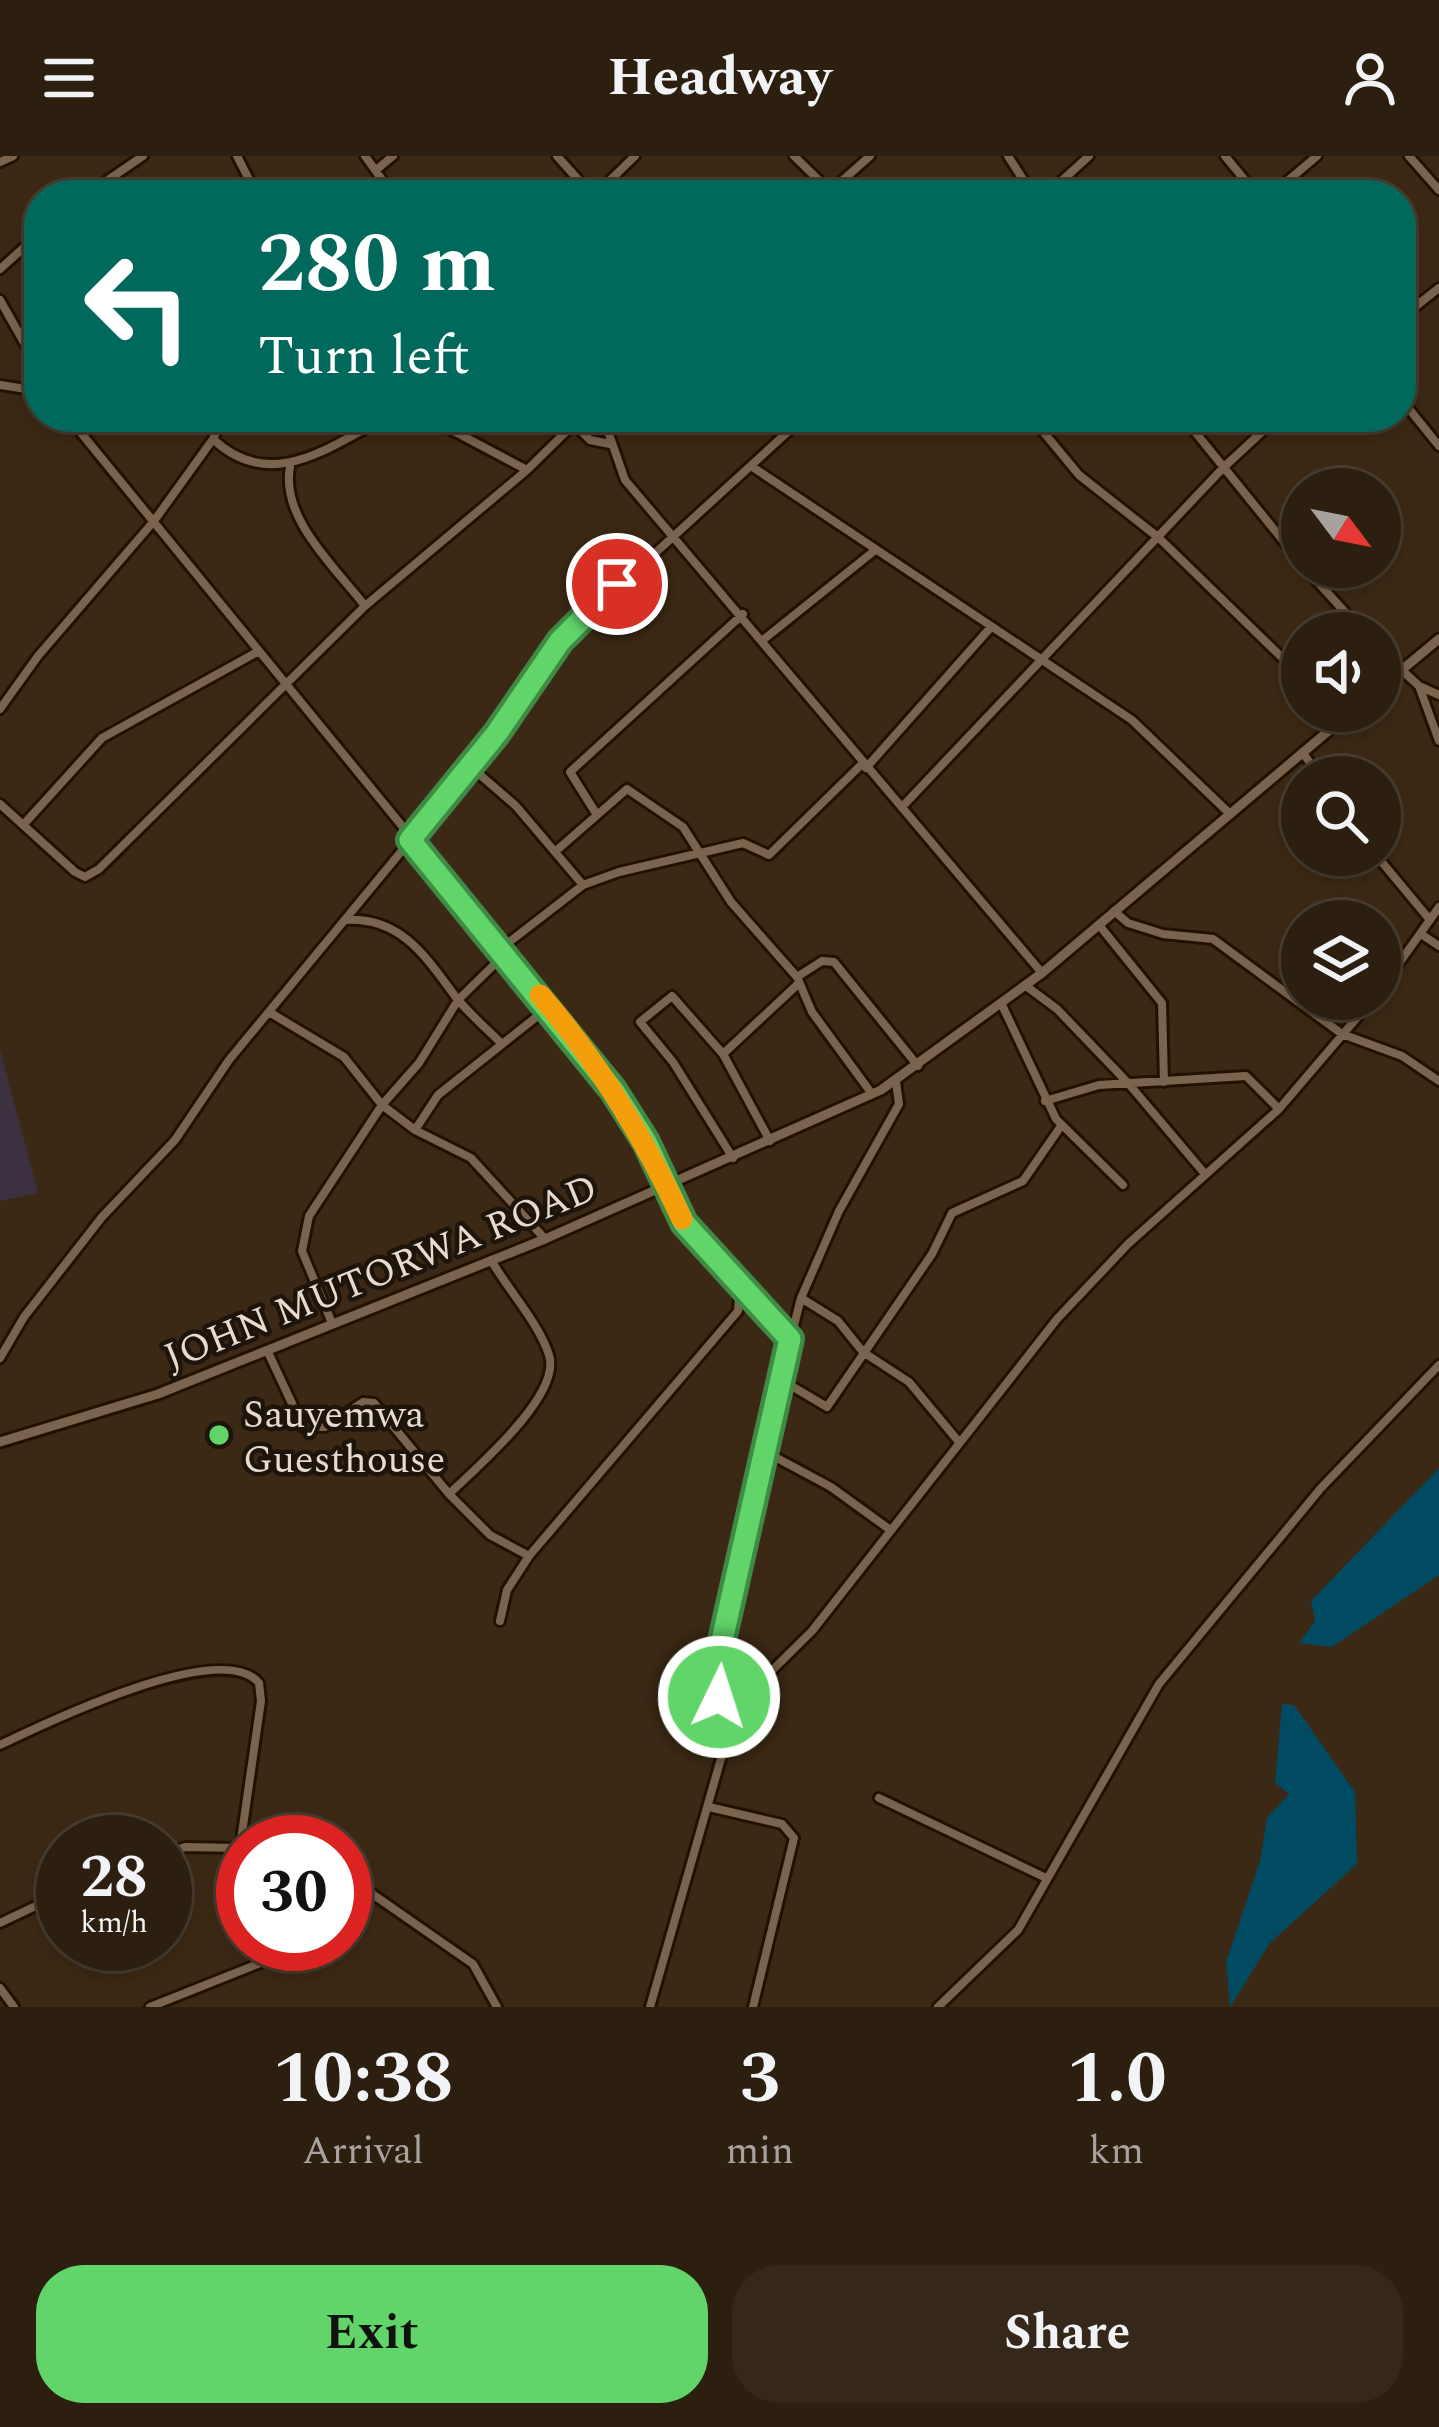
<!DOCTYPE html>
<html lang="en">
<head>
<meta charset="utf-8">
<style>
	:root { --surface:#2d1f10; --page:#352719; --text:#f1f3f6; --muted:#a7a29f; --line:#483d30; --accent:#61d46a }
	body { margin:0; font-family:Spectral,serif; background:var(--page); color:var(--text); height:100vh; display:flex; flex-direction:column; font-size:45px; white-space:nowrap }
	* { box-sizing:border-box; margin:0 }
	p { font-size:39px; color:var(--muted) }
	.icon { flex:none; width:66px; height:66px; fill:none; stroke:currentColor; stroke-width:2; stroke-linecap:round; stroke-linejoin:round }
	.map { position:relative; height:1851px; overflow:hidden }
	.drawer { display:flex; flex-direction:column; background:var(--surface); flex:1 }
	.drawer>* { flex:none }
	.top-card { position:absolute; left:24px; top:24px; width:1392px; height:252px; border-radius:48px; box-shadow:0 6px 18px #0003,0 0 0 3px var(--line); background:#00695c; color:#fff; overflow:hidden }
	.needle { width:78px; rotate:122deg }
	.tools { position:absolute; left:1281px; top:312px; display:grid; gap:24px }
	.tools a { display:grid; place-items:center; width:120px; height:120px; border-radius:50%; background:var(--surface); box-shadow:0 6px 18px #0003,0 0 0 3px var(--line); font-size:60px }
	.speed { position:absolute; left:36px; top:1659px; display:flex; gap:24px; font-size:60px; font-weight:700; text-align:center }
	.speed>* { display:grid; place-content:center; width:156px; height:156px; border-radius:50%; background:var(--surface); box-shadow:0 6px 18px #0003,0 0 0 3px var(--line); line-height:1 }
	.speed small { font-size:30px; font-weight:400 }
	.speed .limit { border:18px solid #d22; background:#fff; color:#111 }
	.pin { position:absolute; display:grid; place-items:center; width:102px; height:102px; color:#fff; margin:-51px; border:6px solid #fff; border-radius:50%; box-shadow:0 3px 12px #0007 }
	.me { position:absolute; width:132px; margin:-66px; rotate:4deg; stroke-linejoin:round; filter:drop-shadow(0 0 9px #0008) }
	.turn { display:flex; align-items:center; gap:42px; height:252px; padding:0 36px; font-size:54px }
	.turn .icon { width:156px; height:156px; stroke-width:2.5 }
	.turn b { display:block; font-size:84px; line-height:102px }
	.eta { display:flex; justify-content:space-evenly; align-items:center; height:204px; text-align:center }
	.eta b { font-size:72px; font-weight:700; line-height:84px }
	.cta { display:flex; gap:24px; margin-top:auto; padding:24px 36px }
	.cta a { flex:1; height:138px; border-radius:48px; background:var(--accent); color:#111; font-size:48px; font-weight:700; line-height:138px; text-align:center }
	.cta a+a { background:var(--page); color:var(--text) }
	header { display:flex; justify-content:space-between; align-items:center; height:156px; padding:0 36px; background:var(--surface); font-size:54px; font-weight:700 }
	.map>svg:first-child { display:block }
</style>
</head>
<body>
<header><svg class="icon" aria-label="menu" viewBox="0 0 24 24"><path d="M4 6h16M4 12h16M4 18h16"/></svg>Headway<svg class="icon" aria-label="person" viewBox="0 0 24 24"><circle cx="12" cy="8" r="4"/><path d="M4 21q1-7 8-7t8 7"/></svg></header>
<div class="map">
<svg width="1439" height="1851" viewBox="0 0 1439 1851">
	<rect width="100%" height="100%" fill="#3c2915"/>
	<path fill="#3c3140" d="M0 894 38 1037 0 1045Z"/>
	<path fill="#004b61" d="M1439 1312V1419L1332 1491 1299 1487 1315 1465 1311 1445Z
		M1282 1548 1294 1549 1355 1636 1357 1708 1270 1787 1230 1851 1226 1806 1260 1705 1267 1662 1289 1638 1275 1627Z"/>
	<g fill="none" stroke-linecap="round" stroke-linejoin="round">
		<defs>
			<path id="minor" d="M237 0 257 39
				M365 0 393 39
				M557 0 592 39
				M794 0 834 39
				M1008 0 1033 39
				M1225 0 1257 39
				M1409 0 1439 34
				M0 6 13 0
				M376 14 393 0
				M86 39 143 0
				M595 39 635 0
				M826 39 870 0
				M1046 39 1089 0
				M1271 39 1317 0
				M0 113 39 78
				M0 144 39 213
				M1401 162 1439 132
				M0 229 39 235
				M1401 243 1439 290
				M68 261 545 845 645 986 684 1067 740 1126 738 1155 529 1400 507 1434 500 1465
				M427 261 527 314
				M567 261 590 284 610 288
				M603 261 625 324 1042 817
				M1031 261 1079 319 1159 382 1302 521
				M1183 261 1302 408
				M213 283C271 338 330 290 387 261
				M751 310 1132 564 1229 657
				M290 311C280 362 336 412 365 450
				M1304 411 1364 477
				M763 484 874 395
				M1380 494 1419 530 1439 539
				M1419 530 1439 585
				M0 553 38 500 154 365 213 283 223 261
				M1303 597 1320 621
				M471 611 516 650 583 729
				M866 612 991 471
				M0 648 75 716 85 721 99 713 365 450 527 314 581 261
				M902 651 1223 312 1278 261
				M597 659 570 616 743 458
				M24 668 102 582 259 495
				M557 694 627 633 683 671 731 746 797 821 812 856 872 938
				M1376 699 1430 764
				M1114 755 1128 767 1163 778 1213 783 1342 878 1402 900 1439 925
				M346 764C401 761 426 801 455 840 468 857 486 872 501 887
				M1099 769 1162 847 1164 926
				M1421 778 1439 790
				M499 794 583 729 619 716 743 687 769 699 862 608
				M797 821 822 805 834 806 918 910
				M1026 830 1057 853 1128 927 1205 1018
				M1380 834 1439 751
				M1002 849 1056 963 1123 1029
				M269 856 344 901 382 949 415 974 471 1002 545 1083
				M723 898 797 829
				M1045 945 1099 929 1246 920 1279 953
				M415 974 438 939 549 851
				M733 1002 673 906 640 866 672 840 723 898 770 985
				M491 1104C508 1134 539 1167 549 1199 562 1239 476 1312 449 1338L490 1379 529 1400
				M743 1134 790 1183
				M801 1142 838 1165 863 1196 909 1226 959 1286
				M332 1167 302 1095 309 1060 382 949 419 907 458 844 503 800
				M267 1194 303 1271H325L363 1246 374 1247 449 1338
				M0 1202 24 1161 102 1061 175 984 229 904 471 611 559 485 804 261
				M778 1222 827 1251 932 1098 952 1057 1023 1025 1061 970
				M762 1294 831 1331 889 1373
				M732 1558 719 1541 715 1521 762 1294 801 1142 839 1055 899 948 896 926
				M0 1589C46 1567 221 1482 259 1527L261 1545 240 1691
				M879 1642 1044 1721
				M709 1651 782 1668 794 1682 753 1851
				M165 1698 185 1691 240 1692
				M345 1719 473 1808 497 1851
				M0 1767 63 1737
				M0 1832 14 1851
				M150 1851 273 1802 294 1788
				M650 1851 736 1550 812 1475 1057 1163 1128 1088 1279 953 1373 843
				M938 1851 1018 1774 1159 1528 1321 1332 1439 1209"/>
			<path id="tertiary" d="M1380 532 1439 483
				M0 1286 158 1238 545 1083 881 934 1042 817 1352 555"/>
		</defs>
		<use href="#minor" stroke="#231100" stroke-width="14"/>
		<use href="#tertiary" stroke="#231100" stroke-width="15"/>
		<use href="#minor" stroke="#7a644e" stroke-width="8"/>
		<use href="#tertiary" stroke="#7a644e" stroke-width="9"/>
	</g>
	<g fill="none" stroke-linecap="round" stroke-linejoin="round">
		<defs>
			<path id="route" d="M617 428 560 485 497 577 410 684 613 934 646 986 684 1067 790 1183 716 1511 719 1541"/>
		</defs>
		<use href="#route" stroke="#3f8a45" stroke-width="30"/>
		<use href="#route" stroke="#61d46a" stroke-width="21"/>
		<path stroke="#f59e0b" stroke-width="21" d="M540 839C599 906 644 982 682 1063"/>
	</g>
	<circle fill="#61d46a" stroke="#1d140b" stroke-width="4.5" cx="219" cy="1279" r="12"/>
	<g text-anchor="middle" stroke-width="9" stroke-linejoin="round" paint-order="stroke">
		<g font-size="39" fill="#e7dace" stroke="#1d140b">
			<text transform="translate(380 1115) rotate(-22)" y="14">JOHN MUTORWA ROAD</text>
		</g>
		<g font-size="39" fill="#e7dace" stroke="#1d140b" text-anchor="start">
			<text x="243" y="1271">Sauyemwa<tspan x="243" dy="45">Guesthouse</tspan></text>
		</g>
	</g>
</svg>
<div class="tools">
<a><svg class="needle" viewBox="-14 -14 28 28"><path d="M0-13l5 13h-10z" fill="#e53935"/><path d="M0 13l5-13h-10z" fill="#a7a29f"/></svg></a>
<a><svg class="icon" aria-label="sound" viewBox="0 0 24 24"><path d="M4 9h4l5-4v14l-5-4H4zM17 9q2 3 0 6"/></svg></a>
<a><svg class="icon" aria-label="search" viewBox="0 0 24 24"><circle cx="10" cy="10" r="6"/><path d="M15 15l6 6"/></svg></a>
<a><svg class="icon" aria-label="layers" viewBox="0 0 24 24"><path d="M12 4l9 5-9 5-9-5zM3 14l9 5 9-5"/></svg></a>
</div>
<div class="speed"><div>28<small>km/h</small></div><div class="limit">30</div></div>
<div class="pin" style="left:617px;top:428px;background:#d93025"><svg class="icon" aria-label="arrive" viewBox="0 0 24 24"><path d="M6 21V4h12l-3 4 3 4H6"/></svg></div>
<svg class="me" style="left:719px;top:1541px" viewBox="-20 -20 40 40"><circle r="17" fill="#61d46a" stroke="#fff" stroke-width="3"/><path d="M0-11L8 9 0 5-8 9z" fill="#fff"/></svg>
<div class="top-card">
<div class="turn"><svg class="icon" aria-label="left" viewBox="0 0 24 24"><path d="M17 20v-9H6M10 6l-5 5 5 5"/></svg><div><b>280 m</b>Turn left</div></div>
</div>
</div>
<section class="drawer">
<div class="eta">
<div><b>10:38</b><p>Arrival</p></div>
<div><b>3</b><p>min</p></div>
<div><b>1.0</b><p>km</p></div>
</div>
<div class="cta"><a>Exit</a><a>Share</a></div>
</section>
</body>
</html>
